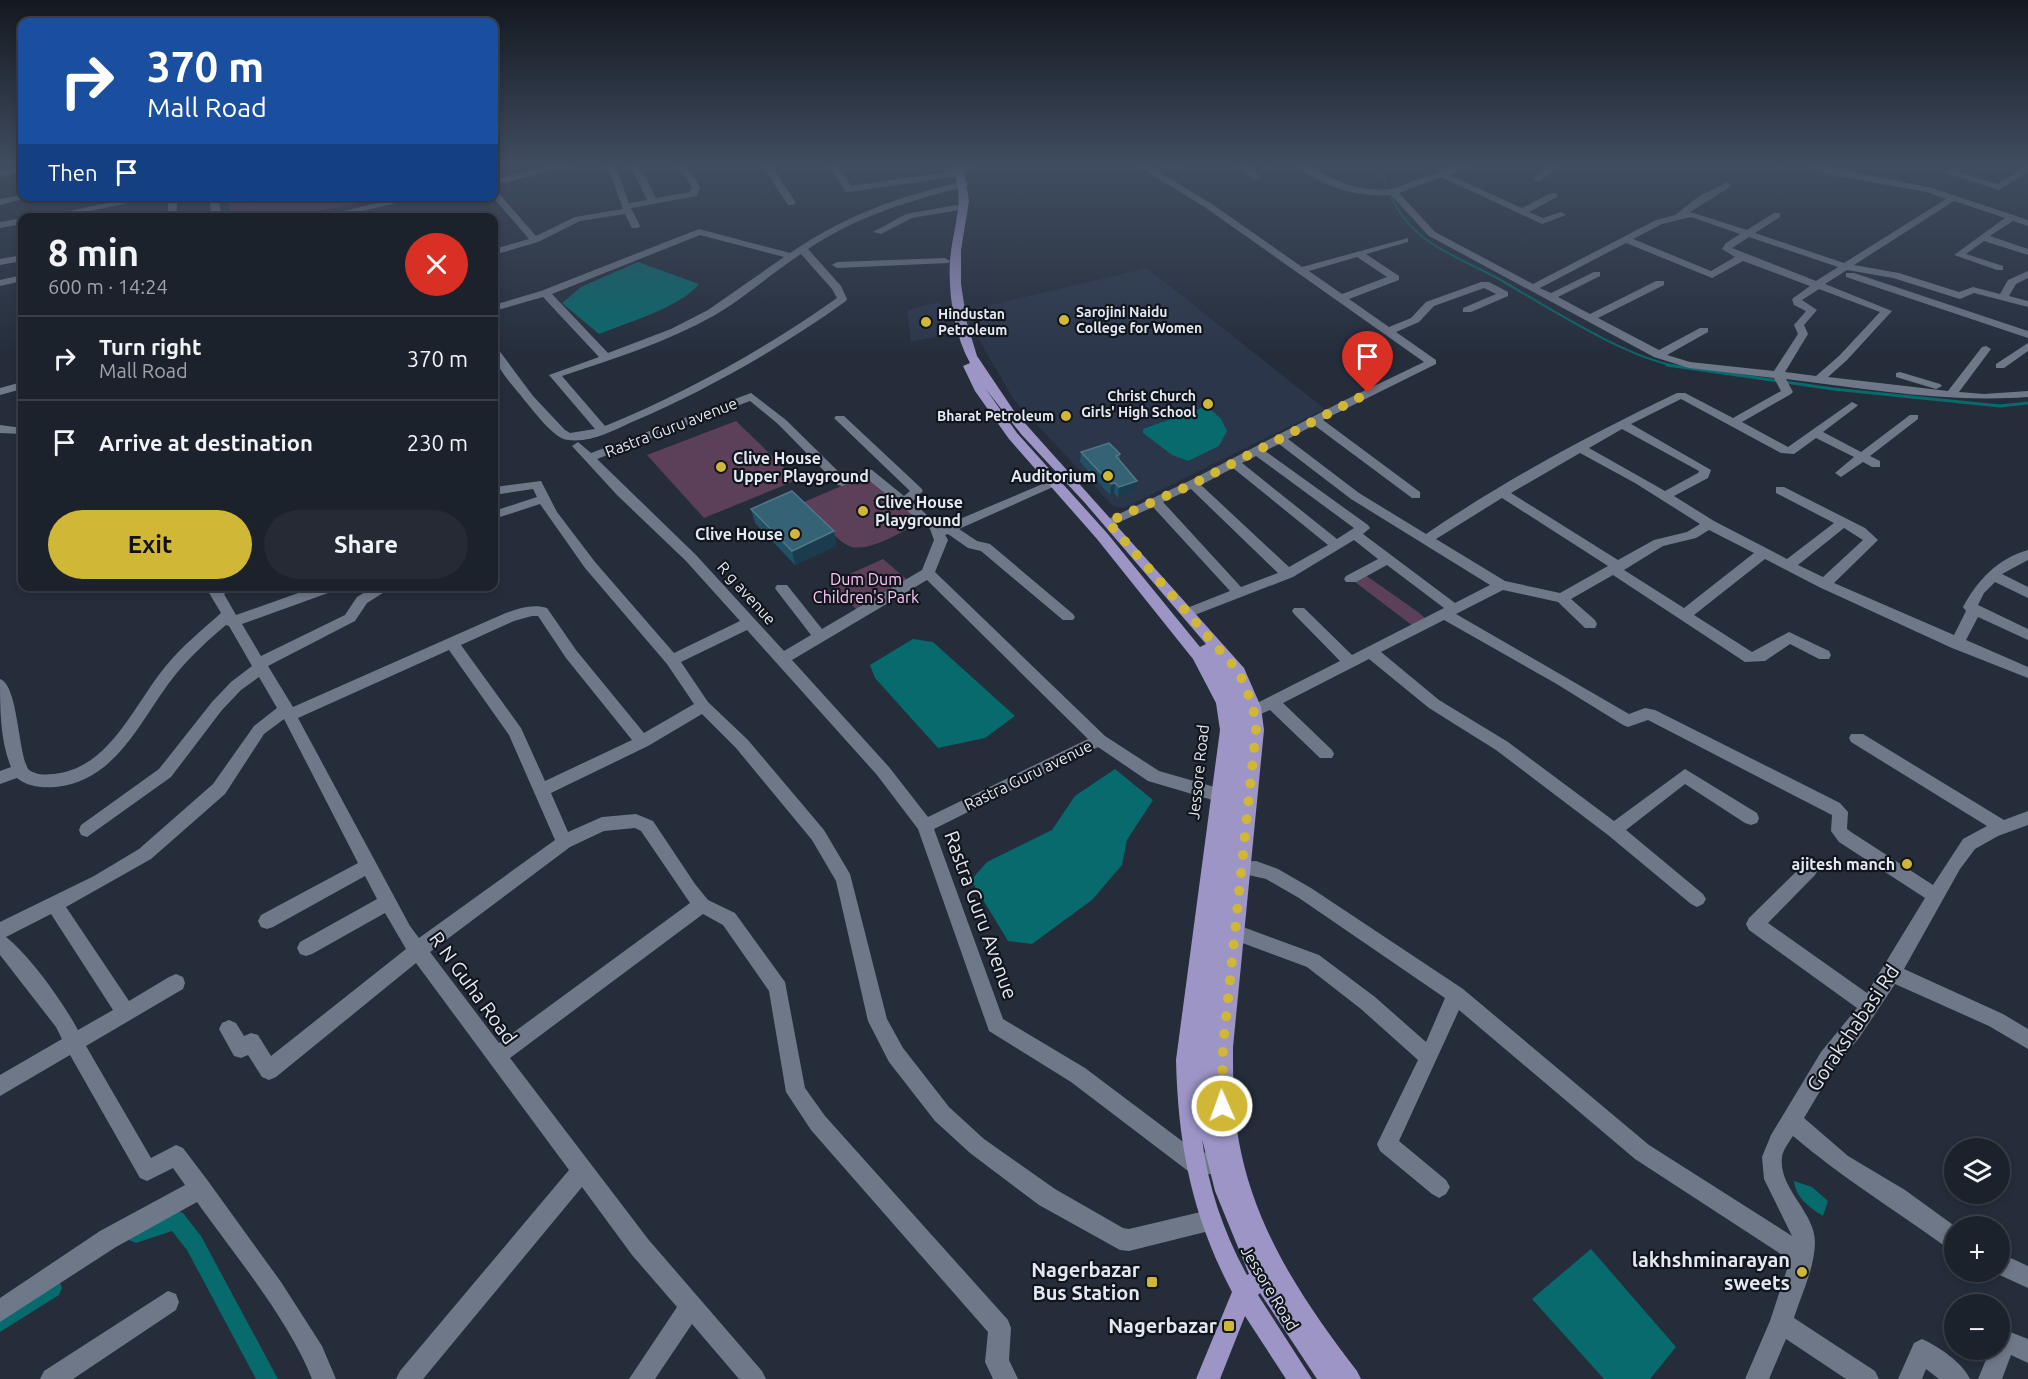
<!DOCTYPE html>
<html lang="en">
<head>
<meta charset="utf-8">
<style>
	:root { --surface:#1c222c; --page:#252a34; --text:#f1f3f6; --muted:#a0a4a9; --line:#3a3f48; --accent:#d1b736 }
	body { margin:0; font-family:Ubuntu,sans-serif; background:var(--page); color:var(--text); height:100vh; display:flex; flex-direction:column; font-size:22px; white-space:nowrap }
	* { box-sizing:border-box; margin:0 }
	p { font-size:20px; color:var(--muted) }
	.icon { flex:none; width:33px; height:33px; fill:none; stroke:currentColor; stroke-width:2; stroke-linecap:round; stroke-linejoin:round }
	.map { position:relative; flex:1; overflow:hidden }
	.details { position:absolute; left:18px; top:213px; width:480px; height:378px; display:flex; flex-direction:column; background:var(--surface); border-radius:12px; box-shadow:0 3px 9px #0003,0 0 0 2px var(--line) }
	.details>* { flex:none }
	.top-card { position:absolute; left:18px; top:18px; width:480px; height:183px; border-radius:12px; box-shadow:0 3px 9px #0003,0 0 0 2px var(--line); background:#1a4fa0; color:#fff; overflow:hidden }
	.fabs { position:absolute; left:1944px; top:1138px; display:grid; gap:12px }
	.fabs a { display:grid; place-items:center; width:66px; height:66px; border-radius:50%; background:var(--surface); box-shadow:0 3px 9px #0003,0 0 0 2px var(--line); font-size:30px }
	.pin { position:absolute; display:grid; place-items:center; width:51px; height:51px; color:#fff; margin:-62px -26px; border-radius:50% 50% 50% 0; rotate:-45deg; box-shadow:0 0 6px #0007 }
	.pin .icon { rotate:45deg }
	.me { position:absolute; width:66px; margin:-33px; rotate:358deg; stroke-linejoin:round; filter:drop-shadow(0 0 4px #0008) }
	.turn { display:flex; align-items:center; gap:21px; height:126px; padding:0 30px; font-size:27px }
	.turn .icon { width:78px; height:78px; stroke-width:2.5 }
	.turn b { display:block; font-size:42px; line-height:51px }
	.then { display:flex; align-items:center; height:57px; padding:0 30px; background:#0003; gap:12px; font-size:22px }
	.round { display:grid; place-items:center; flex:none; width:63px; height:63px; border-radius:32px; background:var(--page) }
	.summary { display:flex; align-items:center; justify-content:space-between; height:102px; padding:0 30px }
	h1 { font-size:36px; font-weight:700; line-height:45px }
	.cta { display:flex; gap:12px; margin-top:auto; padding:12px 30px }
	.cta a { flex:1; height:69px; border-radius:36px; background:var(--accent); color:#111; font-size:24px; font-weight:700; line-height:69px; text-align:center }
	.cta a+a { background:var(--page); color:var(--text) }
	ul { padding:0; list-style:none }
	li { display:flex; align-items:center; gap:18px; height:84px; padding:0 30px; border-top:2px solid var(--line) }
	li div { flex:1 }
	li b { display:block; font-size:22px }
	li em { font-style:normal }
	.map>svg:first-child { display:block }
</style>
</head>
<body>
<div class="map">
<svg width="2028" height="1379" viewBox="0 0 2028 1379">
	<rect width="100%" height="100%" fill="#252d3b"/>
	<path fill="#2b364a" d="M1147 268 1325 409 1124 508 1113 506 1014 400 979 340 970 310Z
		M940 302 948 334 911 342 907 310Z"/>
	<path fill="#5c405a" d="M375 196 376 200 286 217H231L227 197Z
		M736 421 797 480 704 518 647 455Z
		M865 476 924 520C907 529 865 556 847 545 831 536 817 515 804 502Z
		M883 559 911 583 861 614 830 583Z
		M1361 572 1418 612 1425 618 1413 626 1351 579Z"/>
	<path fill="#076a6c" d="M638 262 699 284C679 308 628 322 599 334L562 303 581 287Z
		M1207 406 1221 419 1227 431 1219 446 1188 461 1172 455 1143 433V429Z
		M913 639 933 642 1015 716 985 738 938 748 875 678 870 665Z
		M1115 769 1153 800 1127 840 1122 865 1092 900 1032 944 1008 941 971 880 987 862 1052 830 1075 796Z
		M1794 1181 1812 1187 1828 1201 1823 1216C1809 1207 1796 1198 1794 1181Z
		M1591 1249 1676 1347 1650 1379H1604L1532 1299Z"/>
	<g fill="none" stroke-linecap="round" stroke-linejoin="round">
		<path stroke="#076a6c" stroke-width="2" d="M1381 165C1385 193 1401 220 1424 238 1445 254 1473 265 1497 278 1545 305 1625 358 1677 366"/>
		<path stroke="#076a6c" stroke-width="3" d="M1667 365 1833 389 2000 406 2028 403"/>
		<path fill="#076a6c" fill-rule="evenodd" d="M176 1210 183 1213 201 1236 278 1379H256L187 1250 172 1231 136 1243 129 1240 126 1233 129 1226Z
			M52 1278 59 1281 62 1288 59 1295 0 1332V1310Z"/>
		<path fill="#6f7889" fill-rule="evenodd" d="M558 165H576L494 185V179Z
			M607 165H615L629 203 647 200 630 165H639L656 198 690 192 692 187 678 165H687L700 187 697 196 631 208 640 226 638 228H632L625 214 580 221 538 242 494 255V249L529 239 492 196 494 190 497 191 536 236 575 217 623 209Z
			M762 165H771L796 203 794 205H788Z
			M829 165H838L851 186 949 172 950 169 964 165H980L963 171 964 173 960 176 848 192 845 191Z
			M1136 165H1147L1212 204 1302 267 1408 238V242L1366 254 1399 276V280L1349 299 1389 327 1411 318 1426 302 1481 282H1489L1508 292V296L1471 312H1463V308L1496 294 1484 288 1434 306 1419 322 1396 332 1436 360V364L1323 420 1420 492V498H1412L1314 425 1288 439 1359 493 1426 534C1505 480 1591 434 1677 393H1685L1733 418 1781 391 1774 378 1689 368 1654 357 1429 236 1391 195C1358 198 1321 186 1296 165 1311 165 1322 175 1336 180 1354 188 1372 191 1392 189L1458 165H1471L1449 175 1522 208 1551 193H1557V197L1529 212 1543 218 1561 212 1566 215 1542 224 1441 177 1399 193 1435 232 1533 284 1656 220 1675 215 1698 197 1727 182 1731 185 1730 187 1690 212 1747 230 1774 213H1780V217L1755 233 1844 263 1946 199 1927 192 1826 174 1806 165H1819L1932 188 2028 220V226L2013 221 1990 236 2028 249V255L1984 241 1966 254 2003 266V270H1997L1954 255 2005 218 1954 201 1854 265 1899 273 1959 292 1973 287 2000 294 2008 280 2028 271V278L2016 284 2009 296 2028 301V307L1974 293 1960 299 1893 278 1847 270 1825 284 1892 311 1847 360 1828 377 1948 391 1982 347 1986 346 1991 349 1959 392 1984 394 2028 391V397C1947 403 1867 389 1786 379L1793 392 1791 394 1742 422 1788 447 1852 402 1858 405 1856 407 1823 432 1861 452 1910 415H1918V419L1870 456 1880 461V467H1872L1863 462 1841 477 1835 473 1854 457 1816 438 1794 454 1781 453 1681 399 1631 424 1711 470 1708 478 1674 496 1714 521 1787 559 1834 523 1776 493V487H1784L1865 528 1878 540 1834 583 1954 635 1966 611 1963 607C1977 581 1998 558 2028 550V560L2002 574 2028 587V598L1995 582 1984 593 1978 605 2028 629V640L1978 617 1966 640 2028 667V678L1952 648 1819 587 1765 559 1694 615 1752 652 1789 632 1829 651 1831 655 1829 659H1819L1790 644 1765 661 1745 662 1613 575 1571 599 1595 620 1597 624 1595 628H1585L1558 602 1503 590 1456 614 1629 714 1645 708 1655 710 1840 803 1848 812 1847 829 1851 832 1933 885 1963 839 1987 826 1851 742 1849 738 1851 734H1863L2004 820 2028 811V825L1998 836 1975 849 1960 869 1904 969 2003 1014 2028 1029V1049L1989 1026 1895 984 1859 1038 1835 1066 1804 1118 1848 1156 1905 1190 1956 1227 1954 1250 1946 1247C1895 1210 1841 1177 1793 1136 1789 1142 1783 1150 1782 1157 1778 1188 1815 1212 1815 1242 1815 1267 1801 1295 1794 1318L1875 1371 1879 1379H1846L1786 1339 1769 1379H1745L1770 1321 1790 1260 1635 1159 1459 1010 1399 1141 1446 1180 1450 1187 1446 1194 1439 1198 1432 1194 1380 1151 1377 1144 1418 1060 1361 1009 1307 967 1229 938 1226 932 1229 926 1235 924 1319 955 1375 997 1426 1042 1445 998 1299 898 1266 879 1235 872 1232 867 1235 862 1256 861 1278 869 1311 888 1463 989 1649 1145 1792 1236 1764 1179 1762 1157 1771 1135 1821 1052 1857 1008 1749 930 1746 924 1749 918 1803 865 1809 863 1815 865 1818 870 1815 875 1768 923 1867 993 1925 898 1839 842 1831 831 1832 815 1828 813 1648 720 1628 727 1623 725 1555 683 1444 620 1381 652 1439 700 1508 742 1614 821 1685 769 1757 813 1759 818 1757 823 1751 825 1745 823 1685 784 1626 830 1703 894 1706 899 1703 904 1697 907 1691 904 1608 835 1496 750 1429 708 1369 659 1283 703 1332 750 1334 754 1332 758H1320L1270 710 1254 717H1237L1234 713 1237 709 1251 706 1340 661 1294 614 1292 611 1294 608H1304L1352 655 1444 608 1387 565 1356 582H1346L1344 579 1346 576 1378 559 1354 540 1293 577 1187 618 1180 613 1182 610 1230 591 1153 507 1113 525 1108 526 1102 522 1189 481 1343 401 1424 362 1206 208ZM1691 217 1740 234 1726 243 1722 249 1735 257 1711 271 1633 239 1662 224ZM1749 237 1838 267 1816 281 1732 248ZM1626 243 1712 278 1743 261 1810 286 1792 299 1794 305 1806 311 1794 325 1798 334 1774 371 1690 362 1667 355 1708 332V328H1700L1659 350 1598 318 1664 285V281H1656L1590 314 1558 297 1600 276V272H1594L1551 293 1540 288ZM1357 257 1387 277 1342 294 1309 271ZM1819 289 1880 312 1839 356 1816 376 1785 372 1808 334 1804 325 1817 310 1802 300ZM1622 429 1699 471 1698 473 1665 491 1589 448ZM1279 444 1351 499 1490 585 1455 603 1363 534 1370 528 1368 525 1265 451ZM1580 453 1635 483 1700 524 1687 532 1654 540 1618 560 1511 493ZM1256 456 1354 528 1337 539 1242 463ZM1233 468 1328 545 1289 567 1201 485ZM1191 489 1278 573 1241 587 1163 502ZM1502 498 1608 566 1560 593 1505 581 1436 539ZM1844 528 1863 540 1823 577 1798 565ZM1709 530 1754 553 1684 608 1624 570 1663 546 1696 538Z
			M1159 165H1188L1170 171Z
			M1237 165H1247L1261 178 1254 180Z
			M1550 165H1560L1540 181H1534V177Z
			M2028 165V172L1999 190 1946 173 1950 170 1998 184Z
			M22 167V172L0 177V171Z
			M965 181 968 182V186C911 200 857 216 808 249L841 286 847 299 846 301C779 349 707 390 632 422 613 431 590 443 568 440 554 439 534 411 525 401 514 386 492 366 494 348L498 349 533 396 565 430 570 433 595 429 549 375 599 357 543 297 494 311V305L541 291 699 229 790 253C848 214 897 197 965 181ZM700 235 784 257 708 310 671 329 608 353 552 294ZM801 254 832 289 837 298C765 349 686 393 605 426L562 376C614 359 667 342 715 315 745 297 772 273 801 254Z
			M22 195 33 196 0 205V199Z
			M141 196H162L57 218H36Z
			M169 196H178L176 218 167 217Z
			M209 196H218L222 218H212Z
			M407 196H426L333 218H314Z
			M956 205 961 208 959 210 912 218 881 234 873 232 906 214Z
			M22 218V224L0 228V222Z
			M22 255V261L0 265V259Z
			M945 258 950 261 948 263 837 268 832 265 837 262Z
			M1846 273H1854L2028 331V338L1846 277Z
			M22 275V281L0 286V280Z
			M2028 343V351L2004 368H1996V364Z
			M1900 372 1940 384 1942 386 1936 389 1896 377V373Z
			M22 382V389L0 395V388Z
			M751 393 786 420 844 477 868 469 872 470 904 496 910 491 834 418 836 416H844L921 488 923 491 912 502 941 527 1052 480 1056 479 1062 483 959 529 977 541 990 544 1073 614 1075 617 1073 620H1063L981 551 968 548 948 534 945 535 948 540 935 572 1105 736 1159 771 1225 790 1227 795 1225 800 1219 802 1148 781 1098 747 934 829 1003 1019 1085 1068 1198 1153 1227 1151 1234 1154 1237 1161 1234 1168C1221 1174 1201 1177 1188 1171L1071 1082 989 1031 918 829 877 775 747 630 681 662 708 702 748 740 824 830 850 874 887 1019 903 1048 949 1107 984 1139 1055 1189 1123 1228 1129 1229 1209 1210 1217 1213 1220 1221 1217 1229 1129 1251 1120 1250 1039 1205 970 1153 935 1121 889 1062 868 1021 836 881 812 840 736 748 702 714 648 746 551 793 568 832 602 817 636 814 653 821 695 884 708 900 735 913 785 982 805 1088 825 1116 1008 1320 1011 1328 1009 1360 1018 1379H993L985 1362 988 1332 811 1130 786 1092 769 991 723 925 703 914 510 1058 648 1239 762 1371 766 1379H739L692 1324 655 1379H629L677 1307 632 1255 582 1187 423 1379H396L400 1371 569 1170 416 963 276 1077 269 1080 262 1077 248 1055 241 1058 234 1056 219 1029 222 1023 229 1020 236 1023 244 1036 251 1033 258 1035 271 1056 406 949 385 913 312 954 306 956 300 954 297 948 300 942 377 899 365 876 273 927 267 929 261 927 258 921 261 915 358 863 284 719 264 734 225 794 151 859 66 907 129 1001 169 977 176 974 183 977 185 983 183 989 86 1046 151 1158 176 1145 183 1148 208 1181 281 1282 322 1346 336 1379H312C289 1320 234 1254 197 1202L116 1247 0 1322V1298L100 1231 185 1185 173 1168 147 1181 140 1178 70 1055 0 1096V1075L62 1039 56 1027 0 955V922L94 876 139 849 213 784 254 726 277 708 259 677 241 690 222 710 171 777 87 837 81 835 79 830 81 825 159 769 212 702 231 682 252 666 229 626 226 625C208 640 191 656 176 674 141 717 119 780 56 787 42 788 28 787 17 778L0 784V771L11 767C0 741 0 707 0 679 18 685 18 751 28 769 35 775 44 775 54 774 110 768 133 706 165 667 181 647 202 630 221 613L205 586H239L224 594 236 615 318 586H341L339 589 242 624 261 656 345 615 357 597 375 586H394L367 603 355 621 268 666 293 707 492 619C508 612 529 602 547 608L576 650 644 733 694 704 667 664 585 568 540 504 494 519V511L537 497 533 489 494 495V487L541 481 557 512 595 562 674 653 740 621 686 561 617 495 572 446 578 442 591 453ZM750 401 778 424 838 485 842 486 866 478 930 529 934 540 922 570 822 629 787 585H777L775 588 777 591 811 635 784 651 696 555 597 459ZM927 580 1088 739 928 817 889 767 792 660ZM532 616H538L566 658 632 740 545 781 521 728 461 645 514 621ZM449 650 509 735 555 840 419 938 410 926 298 718ZM635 828 641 831 690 903 499 1043 430 952 570 847 604 831ZM51 914 113 1010 78 1030C63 1002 30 956 6 937Z
			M0 425 22 428V434L0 433Z
			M2000 1253 2028 1266V1288L1993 1272H2000Z
			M168 1291 176 1294 179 1302 176 1310 73 1379H40L44 1371Z
			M2005 1330 2028 1339V1363L2011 1355 2002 1379H1978L1990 1350H2000V1332Z
			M1922 1339C1938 1346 1963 1363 1970 1379H1939L1926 1369 1922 1379H1898L1914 1343Z"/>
		<path fill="#9c95c6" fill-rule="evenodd" d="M951 165H960L965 177 969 201 961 250V284L967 323 977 356 1014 411 1244 668 1261 707 1264 730 1233 1047C1233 1079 1233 1111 1239 1142 1255 1230 1304 1302 1357 1371L1361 1379H1317L1260 1293 1258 1295 1312 1379H1286L1245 1316 1220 1379H1196L1232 1292C1192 1216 1178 1145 1176 1060L1220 730 1216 703 1193 659 1097 539 1009 439 975 391 963 366 970 363C954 334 948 293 950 260 953 226 967 198 951 165ZM985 388 1021 434 1085 503 1206 644 1200 647 1107 533 1017 433ZM1202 1139 1215 1191 1249 1274 1247 1275C1224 1233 1208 1187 1202 1139Z"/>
	</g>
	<path fill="#225166" d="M1081 452 1120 454V461L1136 491 1118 498 1114 493 1110 495 1080 462Z
		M751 509 834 531 836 546 795 565 755 523Z"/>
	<path fill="#1a3c4e" d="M1137 481 1136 491 1118 498 1119 487Z
		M1115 483 1114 493 1110 495 1111 484Z
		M834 531 836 546 795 565 792 551Z"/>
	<path fill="#366275" stroke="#517788" stroke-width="1.5" d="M1109 443 1120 454 1116 456 1137 481 1119 487 1115 483 1111 484 1081 452Z
		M792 491 834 531 792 551 751 509Z"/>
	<linearGradient id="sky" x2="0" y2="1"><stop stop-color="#141920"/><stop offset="0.46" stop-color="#404c60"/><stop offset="1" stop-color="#404c60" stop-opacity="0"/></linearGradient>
	<rect width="2028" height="359" fill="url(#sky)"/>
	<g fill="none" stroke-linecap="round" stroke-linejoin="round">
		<path stroke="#d1b736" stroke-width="10" stroke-dasharray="0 18" d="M1222 1106 1223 1047 1256 730 1253 706 1239 672 1108 522 1193 484 1368 393"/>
	</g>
	<g fill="#d1b736" stroke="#12151c" stroke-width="2">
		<circle cx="1064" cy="320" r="6"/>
		<circle cx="926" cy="322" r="6"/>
		<circle cx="1208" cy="404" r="6"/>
		<circle cx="1066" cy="416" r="6"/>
		<circle cx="721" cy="467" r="6"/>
		<circle cx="1108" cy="476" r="6"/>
		<circle cx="863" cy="511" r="6"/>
		<circle cx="795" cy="534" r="6"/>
		<circle cx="1907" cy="864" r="6"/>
		<circle cx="1802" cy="1272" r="6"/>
		<rect x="1146" y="1276" width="12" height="12" rx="3"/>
		<rect x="1223" y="1320" width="12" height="12" rx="3"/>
	</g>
	<g text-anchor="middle" stroke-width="4.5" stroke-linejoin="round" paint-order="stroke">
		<g font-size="14" font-weight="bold" fill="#e3e9f2" stroke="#12151c" text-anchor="start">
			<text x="1076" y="317">Sarojini Naidu<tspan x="1076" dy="16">College for Women</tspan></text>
			<text x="938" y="319">Hindustan<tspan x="938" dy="16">Petroleum</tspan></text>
			<text x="1196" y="401" text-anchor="end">Christ Church<tspan x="1196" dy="16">Girls' High School</tspan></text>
			<text x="1054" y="421" text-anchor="end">Bharat Petroleum</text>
		</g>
		<g font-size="16" fill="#e3e9f2" stroke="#12151c">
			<text transform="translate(671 427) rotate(-21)" y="6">Rastra Guru avenue</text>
			<text transform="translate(747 593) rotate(48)" y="6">R g avenue</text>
			<text transform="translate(1198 772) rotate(-84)" y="6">Jessore Road</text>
			<text transform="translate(1028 775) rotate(-26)" y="6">Rastra Guru avenue</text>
			<text transform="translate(1270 1288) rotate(59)" y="6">Jessore Road</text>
		</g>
		<g font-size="16" font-weight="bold" fill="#e3e9f2" stroke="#12151c" text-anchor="end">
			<text x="733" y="464" text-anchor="start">Clive House<tspan x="733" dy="18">Upper Playground</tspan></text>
			<text x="1096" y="482">Auditorium</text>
			<text x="875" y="508" text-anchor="start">Clive House<tspan x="875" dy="18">Playground</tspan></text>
			<text x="783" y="540">Clive House</text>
			<text x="1895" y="870">ajitesh manch</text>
		</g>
		<g font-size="16" fill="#fec9fa" stroke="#12151c">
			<text x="866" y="585">Dum Dum<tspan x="866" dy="18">Children's Park</tspan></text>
		</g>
		<g font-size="20" fill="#e3e9f2" stroke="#12151c">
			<text transform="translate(981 915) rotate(70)" y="7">Rastra Guru Avenue</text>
			<text transform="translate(473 988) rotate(54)" y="7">R N Guha Road</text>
			<text transform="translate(1853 1028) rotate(-56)" y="7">Gorakshabasi Rd</text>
		</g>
		<g font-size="20" font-weight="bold" fill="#e3e9f2" stroke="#12151c" text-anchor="end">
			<text x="1790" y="1267">lakhshminarayan<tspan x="1790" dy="23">sweets</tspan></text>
			<text x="1140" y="1277">Nagerbazar<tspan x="1140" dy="23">Bus Station</tspan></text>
			<text x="1217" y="1333">Nagerbazar</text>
		</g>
	</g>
</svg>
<div class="fabs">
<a><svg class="icon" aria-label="layers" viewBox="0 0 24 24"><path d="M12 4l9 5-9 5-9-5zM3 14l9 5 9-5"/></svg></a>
<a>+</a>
<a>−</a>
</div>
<div class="pin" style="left:1368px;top:393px;background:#d93025"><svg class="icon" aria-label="arrive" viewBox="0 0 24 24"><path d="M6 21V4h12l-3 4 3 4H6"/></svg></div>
<svg class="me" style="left:1222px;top:1106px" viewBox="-20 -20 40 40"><circle r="17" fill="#d1b736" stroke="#fff" stroke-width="3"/><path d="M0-11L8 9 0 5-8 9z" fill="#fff"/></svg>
<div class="top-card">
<div class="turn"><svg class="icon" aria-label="right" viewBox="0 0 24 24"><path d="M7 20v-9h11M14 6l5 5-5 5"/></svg><div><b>370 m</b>Mall Road</div></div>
<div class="then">Then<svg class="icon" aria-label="arrive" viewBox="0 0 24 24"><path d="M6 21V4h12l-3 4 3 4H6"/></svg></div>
</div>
<section class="details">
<div class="summary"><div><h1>8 min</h1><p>600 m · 14:24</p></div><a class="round" style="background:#d93025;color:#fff"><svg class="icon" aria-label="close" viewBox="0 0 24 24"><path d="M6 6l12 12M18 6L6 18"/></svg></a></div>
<ul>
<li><svg class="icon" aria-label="right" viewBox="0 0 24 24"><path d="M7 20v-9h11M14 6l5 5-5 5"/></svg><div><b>Turn right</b><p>Mall Road</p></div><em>370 m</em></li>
<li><svg class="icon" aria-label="arrive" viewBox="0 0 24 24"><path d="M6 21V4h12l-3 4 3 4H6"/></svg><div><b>Arrive at destination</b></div><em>230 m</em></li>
</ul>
<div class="cta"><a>Exit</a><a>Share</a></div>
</section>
</div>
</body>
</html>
